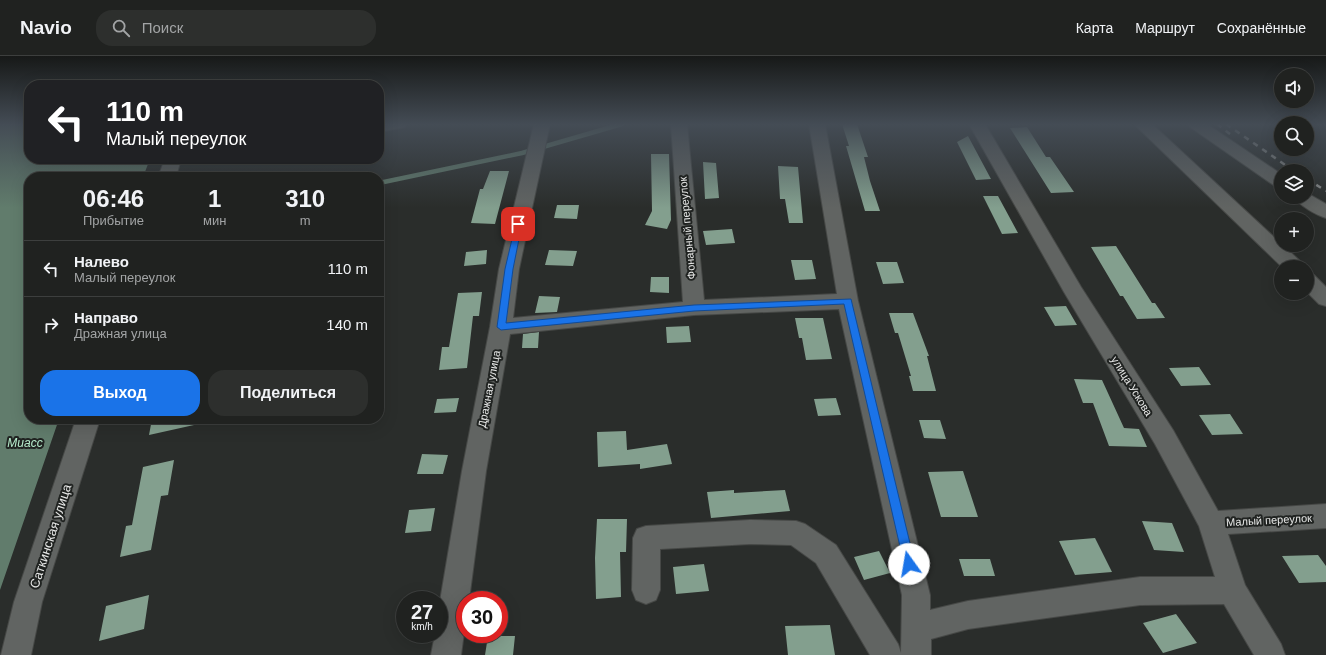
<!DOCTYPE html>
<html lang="ru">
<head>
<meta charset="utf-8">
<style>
	:root { --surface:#202220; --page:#2d2f2d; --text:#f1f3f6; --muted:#a2a4a5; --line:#3d3f3e; --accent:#1a73e8 }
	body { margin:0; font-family:Arial,sans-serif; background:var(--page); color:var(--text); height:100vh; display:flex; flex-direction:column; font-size:15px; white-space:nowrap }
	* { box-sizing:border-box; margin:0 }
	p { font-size:13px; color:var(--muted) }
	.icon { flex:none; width:22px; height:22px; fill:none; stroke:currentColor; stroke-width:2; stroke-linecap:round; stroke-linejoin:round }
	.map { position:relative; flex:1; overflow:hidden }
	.sheet { position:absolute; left:24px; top:116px; width:360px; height:252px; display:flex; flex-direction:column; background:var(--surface); border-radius:16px; box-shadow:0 4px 16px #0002,0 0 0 1px var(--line) }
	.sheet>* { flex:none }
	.banner { position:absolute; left:24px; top:24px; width:360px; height:84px; border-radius:16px; box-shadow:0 4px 16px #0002,0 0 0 1px var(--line); background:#202124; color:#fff; overflow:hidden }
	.controls { position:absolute; left:1274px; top:12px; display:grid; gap:8px }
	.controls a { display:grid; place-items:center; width:40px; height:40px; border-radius:50%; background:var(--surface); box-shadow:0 4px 16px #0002,0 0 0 1px var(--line); font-size:20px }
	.speed { position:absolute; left:396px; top:535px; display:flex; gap:8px; font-size:20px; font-weight:700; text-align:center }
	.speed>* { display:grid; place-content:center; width:52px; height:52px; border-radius:50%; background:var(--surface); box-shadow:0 4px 16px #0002,0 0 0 1px var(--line); line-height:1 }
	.speed small { font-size:10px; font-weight:400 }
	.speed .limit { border:6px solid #d22; background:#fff; color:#111 }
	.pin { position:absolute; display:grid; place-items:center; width:34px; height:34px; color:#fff; margin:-17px; border-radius:8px; box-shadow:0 2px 6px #0006 }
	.me { position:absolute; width:44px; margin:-22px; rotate:347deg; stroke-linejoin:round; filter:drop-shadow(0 0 3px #0008) }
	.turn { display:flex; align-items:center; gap:14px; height:84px; padding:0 16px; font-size:18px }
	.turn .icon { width:52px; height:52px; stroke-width:2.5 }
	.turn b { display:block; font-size:28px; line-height:34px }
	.eta { display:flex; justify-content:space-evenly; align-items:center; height:68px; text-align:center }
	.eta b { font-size:24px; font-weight:600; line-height:28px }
	.primary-button { display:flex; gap:8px; margin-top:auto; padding:8px 16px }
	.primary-button a { flex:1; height:46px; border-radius:16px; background:var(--accent); color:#fff; font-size:16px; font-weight:600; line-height:46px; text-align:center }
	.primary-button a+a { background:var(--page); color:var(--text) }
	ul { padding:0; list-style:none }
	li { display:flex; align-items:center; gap:12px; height:56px; padding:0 16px; border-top:1px solid var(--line) }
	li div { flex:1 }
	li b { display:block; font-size:15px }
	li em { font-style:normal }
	header { display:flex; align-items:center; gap:24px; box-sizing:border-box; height:56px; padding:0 20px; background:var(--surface); border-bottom:1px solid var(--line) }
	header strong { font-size:19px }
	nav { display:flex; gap:22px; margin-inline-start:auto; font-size:14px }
	.search { width:280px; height:36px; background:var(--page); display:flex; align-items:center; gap:10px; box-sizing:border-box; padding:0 14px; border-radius:16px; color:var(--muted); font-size:15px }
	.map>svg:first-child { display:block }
</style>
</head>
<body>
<header>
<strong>Navio</strong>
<div class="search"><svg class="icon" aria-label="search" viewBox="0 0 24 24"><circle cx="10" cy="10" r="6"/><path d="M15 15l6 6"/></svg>Поиск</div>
<nav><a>Карта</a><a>Маршрут</a><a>Сохранённые</a></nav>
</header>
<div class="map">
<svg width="1326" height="599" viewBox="0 0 1326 599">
	<rect width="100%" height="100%" fill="#2a2d2b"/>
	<path fill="#617c6c" d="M0 68H29V103H150L143 121H29V363H59L0 534Z"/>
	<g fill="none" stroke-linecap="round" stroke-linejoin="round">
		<path stroke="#617c6c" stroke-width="4.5" d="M379 127 522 97 622 68"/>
	</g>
	<path fill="#839f8e" d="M842 68H857L868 101H864L870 125 880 155H865L846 90H849Z
		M1027 71 1046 101H1050L1074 136 1051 137 1010 72Z
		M968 80 991 123 976 124 957 86Z
		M651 98H669L671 164 667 173 645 169 652 155Z
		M703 106 716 107 719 142 705 143Z
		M778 110 798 111 803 167H789L785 143H780Z
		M490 115H509L495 168 471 167 480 133H483Z
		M983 140H998L1018 177 1002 178Z
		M557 149H579L577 163 554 162Z
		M732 173 735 187 706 189 703 175Z
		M1116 190 1152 247H1155L1165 262 1137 263 1123 240H1120L1091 191Z
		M487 194 486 208 464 210 466 196Z
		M549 194 577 195 573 210 545 209Z
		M791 204H812L816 223 795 224Z
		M876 206H897L904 227 883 228Z
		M651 221H669V237L650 236Z
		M482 236 479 260H473L467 312 439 314 442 291H449L458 237Z
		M539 240 560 241 557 256 535 257Z
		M1066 250 1077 269 1055 270 1044 251Z
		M889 257H913L929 300H927L936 335H913L909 320H911L898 277H895Z
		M795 262H823L832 303 806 304 802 282H799Z
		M689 270 691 286 667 287 666 271Z
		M539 276 538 292H522L523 278Z
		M1199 311 1211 329 1181 330 1169 312Z
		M1074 323 1102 324 1124 372 1139 373 1147 391 1109 390 1093 347H1083Z
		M459 342 456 356 434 357 437 343Z
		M836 342 841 359 818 360 814 343Z
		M1230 358 1243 378 1212 379 1199 359Z
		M152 363H194V369L149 379Z
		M919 364H940L946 383 924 382Z
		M626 375 627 394 667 388 672 408 640 413V408L598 411 597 376Z
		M422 398 448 399 443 418H417Z
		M174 404 168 439 161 440 151 494 120 501 126 470 132 469 143 411Z
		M963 415 978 461H941L928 416Z
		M734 434V437L785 434 790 455 711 462 707 436Z
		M435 452 431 475 405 477 409 454Z
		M597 463H627L626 496H620L621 541 596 543 595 502Z
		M1142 465 1172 467 1184 496 1154 494Z
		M1095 482 1112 516 1075 519 1059 485Z
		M879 495 890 517 864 524 854 501Z
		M1318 499 1326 510V526L1299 527 1282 500Z
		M959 503H990L995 520H964Z
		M704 508 709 535 676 538 673 511Z
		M149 539 144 573 99 585 106 550Z
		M1176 558 1197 587 1163 597 1143 567Z
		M830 569 835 599H788L785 570Z
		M488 580H515L513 599H485Z"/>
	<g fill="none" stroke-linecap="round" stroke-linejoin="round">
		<defs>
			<path id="minor" d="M379 68H407L405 71 379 76Z
				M534 68H550L519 213 513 262 683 246 671 68H687L704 244 837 238 809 68H825L858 245 930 539V554L968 545 1140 521H1215L1199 470 1155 388 1064 236 969 68H985L1081 231 1173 374 1218 455 1326 448V472L1228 478 1245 529 1281 588 1285 599H1254L1224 548 1140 549 968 573 931 583V599H870L816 507 791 489 750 488 660 493V534L656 544 646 548 636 544 632 534 633 482 637 473 646 470 750 464 796 465 805 468 836 489 898 588 901 597 902 539 839 253 694 259 510 278 486 415 469 544H465V569L461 599H431L435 578H439V551L462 415 490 271 499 213Z
				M1134 68H1152L1301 206 1304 211H1282Z
				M1188 68H1207L1281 118V131L1275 130 1190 71Z
				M165 103H181L176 121H158Z
				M1307 137 1326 148V162C1316 159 1300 150 1294 141H1307Z
				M1307 217 1314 219 1326 231V250L1319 248 1307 236Z
				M76 363H100L42 546 31 599H1L14 546Z"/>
		</defs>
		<use href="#minor" stroke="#464846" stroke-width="2"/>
		<use href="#minor" fill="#616462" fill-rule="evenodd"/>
		<path stroke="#8c8e8d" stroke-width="2.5" stroke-dasharray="5.5 5.5" stroke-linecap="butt" d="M1217 68 1230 78
			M1226 68 1294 115
			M1307 123 1326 135"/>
	</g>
	<linearGradient id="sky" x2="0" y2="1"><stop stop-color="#171918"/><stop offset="0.45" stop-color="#444c55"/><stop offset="1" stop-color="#444c55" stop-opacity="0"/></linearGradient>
	<rect width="1326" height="152" fill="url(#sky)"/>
	<path fill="#1a73e8" stroke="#114b97" d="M516 166H521L522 168 513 213 506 267 694 249 851 243 915 508 913 512 909 513 905 512 904 508 844 248 694 255 501 274 497 271 505 213Z"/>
	<g text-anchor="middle" stroke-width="4" stroke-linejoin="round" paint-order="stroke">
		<g font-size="11" fill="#e7e8e7" stroke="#202321">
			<text transform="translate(687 172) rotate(-95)" y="4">Фонарный переулок</text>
			<text transform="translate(1132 330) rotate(58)" y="4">улица Ускова</text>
			<text transform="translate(489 333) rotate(-79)" y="4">Дражная улица</text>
			<text transform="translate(1269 464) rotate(-3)" y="4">Малый переулок</text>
		</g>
		<g font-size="12" font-style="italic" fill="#b7edcd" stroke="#202321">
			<text x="25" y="391">Миасс</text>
		</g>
		<g font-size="13" fill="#e7e8e7" stroke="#202321">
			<text transform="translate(50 480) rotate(-72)" y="5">Саткинская улица</text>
		</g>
	</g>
</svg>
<div class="controls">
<a><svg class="icon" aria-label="sound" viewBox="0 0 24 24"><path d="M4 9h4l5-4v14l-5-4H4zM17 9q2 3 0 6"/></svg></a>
<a><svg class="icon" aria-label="search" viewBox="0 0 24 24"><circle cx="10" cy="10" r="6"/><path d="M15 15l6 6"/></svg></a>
<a><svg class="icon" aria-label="layers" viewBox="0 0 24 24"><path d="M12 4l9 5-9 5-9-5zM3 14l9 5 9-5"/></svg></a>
<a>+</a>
<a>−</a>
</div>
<div class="speed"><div>27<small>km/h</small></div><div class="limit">30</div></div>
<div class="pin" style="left:518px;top:168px;background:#d93025"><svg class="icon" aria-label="arrive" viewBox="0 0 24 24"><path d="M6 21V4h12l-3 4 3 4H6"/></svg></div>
<svg class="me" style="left:909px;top:508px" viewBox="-20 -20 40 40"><circle r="19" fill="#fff"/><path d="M0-13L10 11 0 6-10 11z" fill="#1a73e8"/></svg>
<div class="banner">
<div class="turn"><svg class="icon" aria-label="left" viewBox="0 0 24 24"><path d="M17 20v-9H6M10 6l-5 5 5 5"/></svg><div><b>110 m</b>Малый переулок</div></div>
</div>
<section class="sheet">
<div class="eta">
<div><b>06:46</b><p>Прибытие</p></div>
<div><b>1</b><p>мин</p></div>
<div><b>310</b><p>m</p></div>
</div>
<ul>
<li><svg class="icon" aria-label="left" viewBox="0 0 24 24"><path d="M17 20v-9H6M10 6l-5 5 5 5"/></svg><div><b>Налево</b><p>Малый переулок</p></div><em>110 m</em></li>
<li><svg class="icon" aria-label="right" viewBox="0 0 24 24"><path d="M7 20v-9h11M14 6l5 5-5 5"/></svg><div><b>Направо</b><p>Дражная улица</p></div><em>140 m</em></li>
</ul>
<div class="primary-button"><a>Выход</a><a>Поделиться</a></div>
</section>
</div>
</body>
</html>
